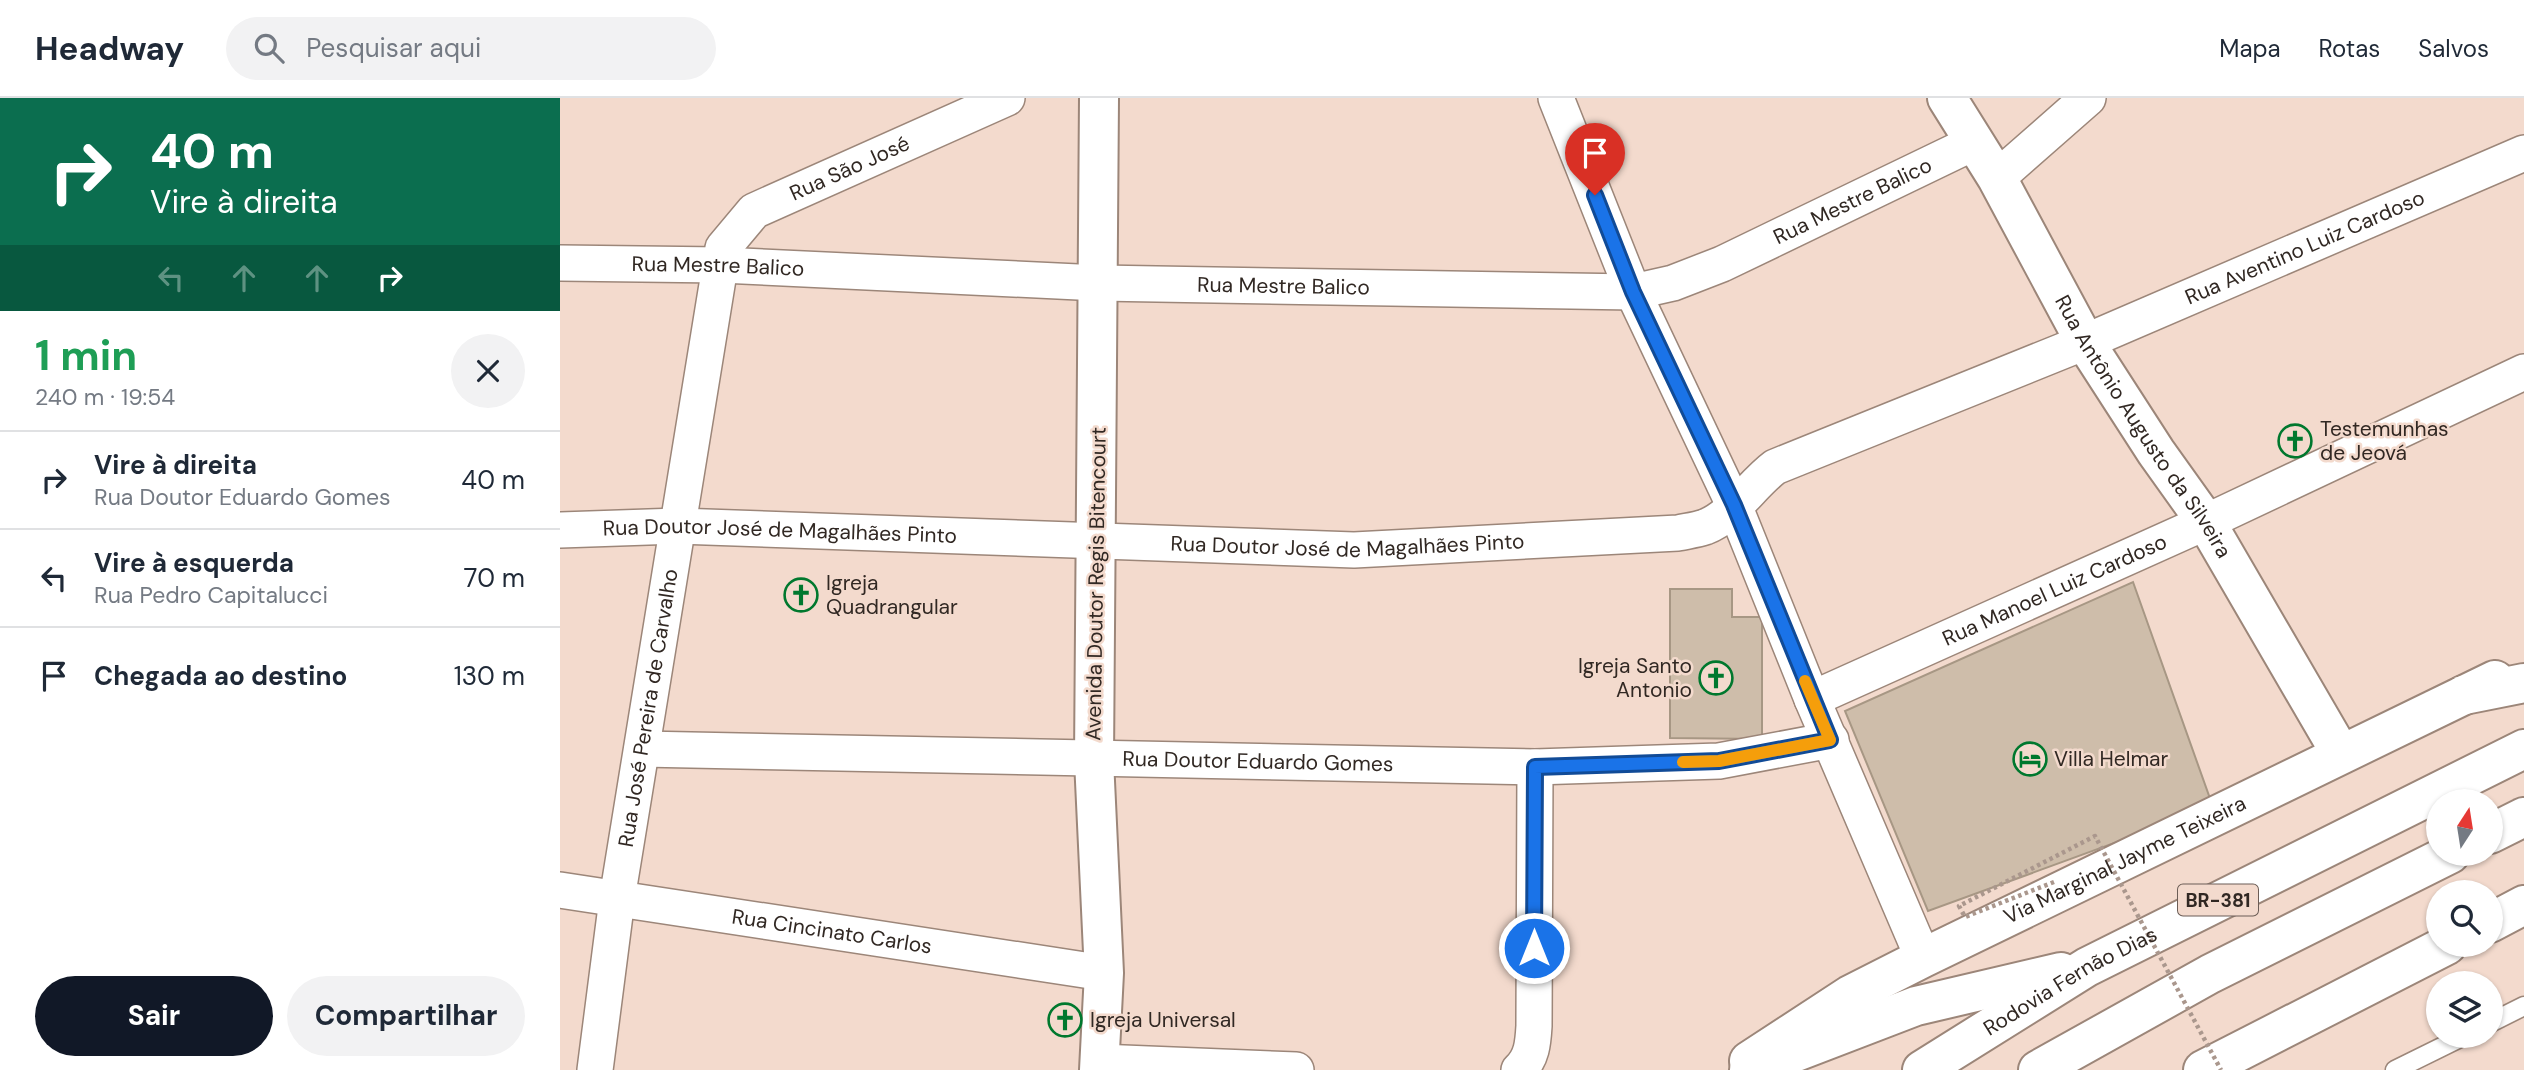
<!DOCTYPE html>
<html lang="pt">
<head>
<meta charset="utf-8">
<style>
	:root { --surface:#fff; --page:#f2f2f3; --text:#1f2937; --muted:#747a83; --line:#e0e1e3; --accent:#111827 }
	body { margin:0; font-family:"DM Sans",sans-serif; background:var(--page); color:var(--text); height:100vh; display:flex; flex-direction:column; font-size:26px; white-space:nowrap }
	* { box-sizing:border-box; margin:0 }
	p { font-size:23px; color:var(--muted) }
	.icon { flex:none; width:38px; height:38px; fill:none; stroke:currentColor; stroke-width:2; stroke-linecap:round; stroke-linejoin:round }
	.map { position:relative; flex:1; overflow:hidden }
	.details { display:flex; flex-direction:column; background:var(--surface); width:560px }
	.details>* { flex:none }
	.guide { background:#0b6e4f; color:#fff; overflow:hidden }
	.needle { width:46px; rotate:12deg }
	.controls { position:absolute; left:1866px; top:691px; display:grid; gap:14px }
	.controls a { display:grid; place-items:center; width:77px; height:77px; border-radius:50%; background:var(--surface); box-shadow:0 2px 5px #0004; font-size:35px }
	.pin { position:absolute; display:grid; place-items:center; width:60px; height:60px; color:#fff; margin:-72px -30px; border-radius:50% 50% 50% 0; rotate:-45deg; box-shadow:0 0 7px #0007 }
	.pin .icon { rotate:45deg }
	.me { position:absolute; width:77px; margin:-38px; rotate:0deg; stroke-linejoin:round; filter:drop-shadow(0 0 5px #0008) }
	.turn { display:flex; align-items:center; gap:24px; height:147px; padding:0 35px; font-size:32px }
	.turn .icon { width:91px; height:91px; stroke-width:2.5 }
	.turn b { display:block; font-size:49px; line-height:60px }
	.lanes { display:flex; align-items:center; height:66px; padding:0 35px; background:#0003; justify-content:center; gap:35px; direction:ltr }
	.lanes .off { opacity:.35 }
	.round { display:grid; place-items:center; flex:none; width:74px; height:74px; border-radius:37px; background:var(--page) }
	.headline { display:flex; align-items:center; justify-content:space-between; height:119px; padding:0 35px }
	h1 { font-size:42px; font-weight:700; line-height:52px; color:#1e9e55 }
	.cta { display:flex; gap:14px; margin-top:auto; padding:14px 35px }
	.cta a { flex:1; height:80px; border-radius:42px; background:var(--accent); color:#fff; font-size:28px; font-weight:700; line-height:80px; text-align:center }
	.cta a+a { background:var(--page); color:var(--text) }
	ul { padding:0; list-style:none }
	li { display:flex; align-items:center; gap:21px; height:98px; padding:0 35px; border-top:2px solid var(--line) }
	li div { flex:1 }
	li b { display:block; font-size:26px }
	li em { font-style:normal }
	header { display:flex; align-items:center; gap:42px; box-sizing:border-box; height:98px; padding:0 35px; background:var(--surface); border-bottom:2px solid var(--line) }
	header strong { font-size:33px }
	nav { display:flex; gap:38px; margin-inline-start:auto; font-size:24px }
	.search { width:490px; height:63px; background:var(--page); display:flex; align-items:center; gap:18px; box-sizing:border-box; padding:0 24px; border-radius:38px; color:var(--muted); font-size:26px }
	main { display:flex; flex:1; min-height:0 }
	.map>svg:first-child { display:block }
</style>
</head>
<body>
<header>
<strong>Headway</strong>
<div class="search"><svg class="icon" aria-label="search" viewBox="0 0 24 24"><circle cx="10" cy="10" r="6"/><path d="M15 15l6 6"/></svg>Pesquisar aqui</div>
<nav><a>Mapa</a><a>Rotas</a><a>Salvos</a></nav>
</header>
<main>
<section class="details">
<div class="guide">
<div class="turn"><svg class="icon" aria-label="right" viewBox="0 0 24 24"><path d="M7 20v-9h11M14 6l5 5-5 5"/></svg><div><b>40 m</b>Vire à direita</div></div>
<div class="lanes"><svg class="icon off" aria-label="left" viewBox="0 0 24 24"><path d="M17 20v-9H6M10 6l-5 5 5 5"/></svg><svg class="icon off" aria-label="ahead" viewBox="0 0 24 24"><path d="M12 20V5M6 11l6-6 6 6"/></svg><svg class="icon off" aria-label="ahead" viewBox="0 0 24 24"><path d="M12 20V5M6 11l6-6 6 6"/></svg><svg class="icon" aria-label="right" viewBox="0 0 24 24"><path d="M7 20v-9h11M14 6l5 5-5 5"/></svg></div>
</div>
<div class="headline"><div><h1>1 min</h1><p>240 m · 19:54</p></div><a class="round"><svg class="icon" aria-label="close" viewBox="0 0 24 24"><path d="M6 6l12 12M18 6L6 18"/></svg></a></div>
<ul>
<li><svg class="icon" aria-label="right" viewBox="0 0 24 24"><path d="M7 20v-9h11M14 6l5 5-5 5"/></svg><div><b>Vire à direita</b><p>Rua Doutor Eduardo Gomes</p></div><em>40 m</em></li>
<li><svg class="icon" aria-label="left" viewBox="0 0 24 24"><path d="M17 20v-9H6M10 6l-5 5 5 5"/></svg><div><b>Vire à esquerda</b><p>Rua Pedro Capitalucci</p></div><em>70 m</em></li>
<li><svg class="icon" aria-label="arrive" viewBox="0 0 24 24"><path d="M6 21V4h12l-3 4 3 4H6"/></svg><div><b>Chegada ao destino</b></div><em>130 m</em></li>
</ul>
<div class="cta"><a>Sair</a><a>Compartilhar</a></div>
</section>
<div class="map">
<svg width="1964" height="972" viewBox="0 0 1964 972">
	<rect width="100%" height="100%" fill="#f3dacd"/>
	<path fill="#cebdaa" stroke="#a79784" stroke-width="2" d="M1573 484 1653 709 1368 813 1285 613Z
		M1110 491H1172V519H1202V641L1110 640Z"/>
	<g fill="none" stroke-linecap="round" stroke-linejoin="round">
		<defs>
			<path id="service" d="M1930 925 1964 908
				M1835 972 1904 938"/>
			<g id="minor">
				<path d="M996 0 1073 194 1174 407 1252 601 1363 860"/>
				<path d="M1437 80 1528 0"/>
				<path id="s1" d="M0 165 161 167 539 185 1073 194 1113 185 1162 166 1415 44"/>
				<path id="s2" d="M0 432 118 428 794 452 1118 435C1127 433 1136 432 1145 429 1172 419 1192 386 1215 369L1525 244 1964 55"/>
				<path id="s3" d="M1252 601 1646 424 1964 274"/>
				<path id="s4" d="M82 651 975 669 1159 663 1271 642"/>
				<path id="s5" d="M0 792 544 875"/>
				<path d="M539 964 736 972"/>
				<path id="s6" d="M35 972 57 801 163 150 194 113 447 0"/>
				<path d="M959 972C972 960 973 945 974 928L975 669"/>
			</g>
			<g id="tertiary">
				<path d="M539 0 534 662 544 875 539 972"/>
				<path id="s7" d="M1387 0 1437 80 1525 244 1596 354 1646 424 1781 656"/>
			</g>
			<g id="secondary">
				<path d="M1930 825 1964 807"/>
				<path id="s8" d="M1189 963 1290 897 1363 860 1935 582"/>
				<path d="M1643 972 1887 847"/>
			</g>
			<g id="motorway">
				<path d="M1904 597 1964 585"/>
				<path d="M1930 736 1964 719"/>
				<path d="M1189 972 1356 908 1501 874"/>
				<path id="s9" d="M1362 972 1527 869 1964 651"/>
				<path d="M1478 972 1650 876 1890 756"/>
			</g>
		</defs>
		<use href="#service" stroke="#9c8679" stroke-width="21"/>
		<use href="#minor" stroke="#9c8679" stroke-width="38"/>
		<use href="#tertiary" stroke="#9c8679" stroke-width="42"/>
		<use href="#secondary" stroke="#9c8679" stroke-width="42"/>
		<use href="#motorway" stroke="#9c8679" stroke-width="42"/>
		<use href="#service" stroke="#fff" stroke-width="18"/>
		<use href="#minor" stroke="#fff" stroke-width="35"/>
		<use href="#tertiary" stroke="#fff" stroke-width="38"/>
		<use href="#secondary" stroke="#fff" stroke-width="38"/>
		<use href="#motorway" stroke="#fff" stroke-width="38"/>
		<path stroke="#aa978d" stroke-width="4.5" stroke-dasharray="3.5 3.5" stroke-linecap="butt" d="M1494 784 1405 819 1399 808 1535 738 1661 972"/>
	</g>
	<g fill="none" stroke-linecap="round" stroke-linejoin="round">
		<defs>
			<path id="route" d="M974 850 975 669 1159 663 1270 642 1174 407 1073 194 1035 97"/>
		</defs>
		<use href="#route" stroke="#114b97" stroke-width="18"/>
		<use href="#route" stroke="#1a73e8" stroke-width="12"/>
		<path stroke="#f59e0b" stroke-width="12" d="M1123 664 1159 663 1270 642 1245 583"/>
	</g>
	<defs>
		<symbol id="church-ring" viewBox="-11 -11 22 22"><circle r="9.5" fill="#f3dacd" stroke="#00782e" stroke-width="1.5"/><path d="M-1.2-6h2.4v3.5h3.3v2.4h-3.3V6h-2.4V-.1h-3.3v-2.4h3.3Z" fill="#00782e"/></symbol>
		<symbol id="hotel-ring" viewBox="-11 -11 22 22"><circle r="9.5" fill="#f3dacd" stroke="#00782e" stroke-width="1.5"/><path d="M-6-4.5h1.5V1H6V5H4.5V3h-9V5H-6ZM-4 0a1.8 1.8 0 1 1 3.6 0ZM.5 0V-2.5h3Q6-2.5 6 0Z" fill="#00782e"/></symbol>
	</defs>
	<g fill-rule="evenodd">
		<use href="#church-ring" x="1716" y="324" width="38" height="38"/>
		<use href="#church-ring" x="222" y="478" width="38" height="38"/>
		<use href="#church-ring" x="1137" y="561" width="38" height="38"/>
		<use href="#hotel-ring" x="1451" y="642" width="38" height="38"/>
		<use href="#church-ring" x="486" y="903" width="38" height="38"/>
	</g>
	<g text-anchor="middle" stroke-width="5" stroke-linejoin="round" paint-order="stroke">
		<rect fill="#f3dacd" stroke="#6b5d56" stroke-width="2" x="1618" y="786.5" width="80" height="31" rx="5"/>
		<g font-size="19" font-weight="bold" fill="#312823">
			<text x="1658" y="809">BR-381</text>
		</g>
		<g font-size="21" fill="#312823" stroke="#f3dacd">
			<text dy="7" stroke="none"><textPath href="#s6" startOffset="985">Rua São José</textPath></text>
			<text dy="7" stroke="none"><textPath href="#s1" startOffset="1312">Rua Mestre Balico</textPath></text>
			<text dy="7" stroke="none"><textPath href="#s2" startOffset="1813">Rua Aventino Luiz Cardoso</textPath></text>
			<text dy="7" stroke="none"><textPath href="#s1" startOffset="158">Rua Mestre Balico</textPath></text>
			<text dy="7" stroke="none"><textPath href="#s1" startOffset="724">Rua Mestre Balico</textPath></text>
			<text dy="7" stroke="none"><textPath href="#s7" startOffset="383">Rua Antônio Augusto da Silveira</textPath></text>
			<text dy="7" stroke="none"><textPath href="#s2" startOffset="220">Rua Doutor José de Magalhães Pinto</textPath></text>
			<text dy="7" stroke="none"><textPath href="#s2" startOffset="788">Rua Doutor José de Magalhães Pinto</textPath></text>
			<text transform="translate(536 486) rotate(-89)" y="7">Avenida Doutor Regis Bitencourt</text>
			<text dy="7" stroke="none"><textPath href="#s3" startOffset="266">Rua Manoel Luiz Cardoso</textPath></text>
			<text dy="7" stroke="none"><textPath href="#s6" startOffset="366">Rua José Pereira de Carvalho</textPath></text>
			<text dy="7" stroke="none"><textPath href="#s4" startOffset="616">Rua Doutor Eduardo Gomes</textPath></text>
			<text dy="7" stroke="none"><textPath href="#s8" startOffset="427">Via Marginal Jayme Teixeira</textPath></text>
			<text dy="7" stroke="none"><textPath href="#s5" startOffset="275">Rua Cincinato Carlos</textPath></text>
			<text dy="7" stroke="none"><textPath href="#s9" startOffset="173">Rodovia Fernão Dias</textPath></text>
		</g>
		<g font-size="21" fill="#312823" stroke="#f3dacd" text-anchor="start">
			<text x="1760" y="338">Testemunhas<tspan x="1760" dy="24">de Jeová</tspan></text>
			<text x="266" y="492">Igreja<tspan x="266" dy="24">Quadrangular</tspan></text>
			<text x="1132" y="575" text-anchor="end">Igreja Santo<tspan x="1132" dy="24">Antonio</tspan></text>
			<text x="1494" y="668">Villa Helmar</text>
			<text x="530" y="929">Igreja Universal</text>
		</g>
	</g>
</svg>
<div class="controls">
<a><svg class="needle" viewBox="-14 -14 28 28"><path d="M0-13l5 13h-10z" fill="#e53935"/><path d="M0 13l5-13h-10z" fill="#747a83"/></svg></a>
<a><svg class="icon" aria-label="search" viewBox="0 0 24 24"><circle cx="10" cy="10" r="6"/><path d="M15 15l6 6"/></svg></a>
<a><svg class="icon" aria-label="layers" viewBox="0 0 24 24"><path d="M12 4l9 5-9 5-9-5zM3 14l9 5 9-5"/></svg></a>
</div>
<div class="pin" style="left:1035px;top:97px;background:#d93025"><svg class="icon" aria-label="arrive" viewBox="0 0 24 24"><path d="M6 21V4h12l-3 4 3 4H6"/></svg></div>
<svg class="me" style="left:974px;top:850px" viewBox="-20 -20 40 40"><circle r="17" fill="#1a73e8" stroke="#fff" stroke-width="3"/><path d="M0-11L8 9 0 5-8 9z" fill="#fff"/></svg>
</div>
</main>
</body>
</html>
